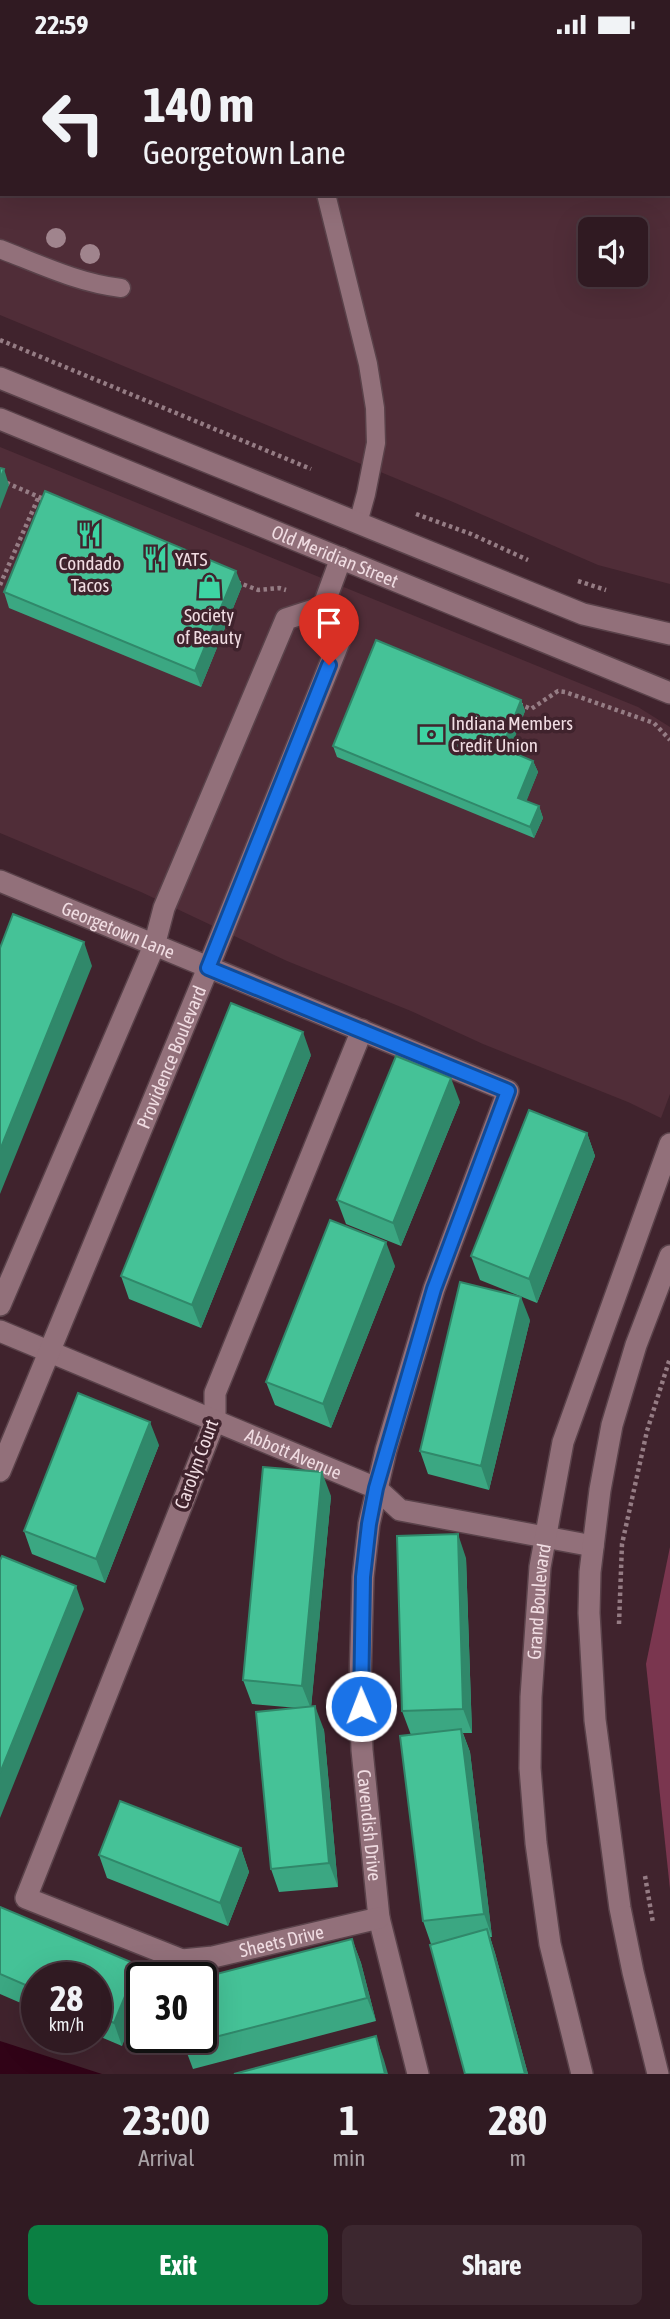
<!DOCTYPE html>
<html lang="en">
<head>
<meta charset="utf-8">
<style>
	:root { --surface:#301a22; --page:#3c272f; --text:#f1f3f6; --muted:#a8a1a5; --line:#4b3840; --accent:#0b8043 }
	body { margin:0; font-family:"Asap Condensed",sans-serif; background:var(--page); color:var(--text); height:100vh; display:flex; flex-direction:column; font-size:26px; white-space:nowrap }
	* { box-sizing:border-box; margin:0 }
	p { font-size:23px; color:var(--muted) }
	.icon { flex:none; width:38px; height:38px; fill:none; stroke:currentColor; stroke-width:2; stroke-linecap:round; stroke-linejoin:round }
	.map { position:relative; height:2025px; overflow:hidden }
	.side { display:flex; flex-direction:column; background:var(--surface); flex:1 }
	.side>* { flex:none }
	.hud { position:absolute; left:0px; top:0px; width:670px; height:147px; box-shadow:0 7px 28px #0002,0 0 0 2px var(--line); background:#301a22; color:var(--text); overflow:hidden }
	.controls { position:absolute; left:578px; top:168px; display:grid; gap:14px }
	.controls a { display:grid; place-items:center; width:70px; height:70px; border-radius:10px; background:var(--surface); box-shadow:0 7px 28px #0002,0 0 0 2px var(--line); font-size:35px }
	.speed { position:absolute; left:21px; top:1913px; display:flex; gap:14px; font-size:35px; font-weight:700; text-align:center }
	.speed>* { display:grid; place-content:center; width:91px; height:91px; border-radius:50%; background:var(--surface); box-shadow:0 7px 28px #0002,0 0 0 2px var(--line); line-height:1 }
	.speed small { font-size:18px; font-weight:400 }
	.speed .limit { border:4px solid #111; border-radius:10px; background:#fff; color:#111 }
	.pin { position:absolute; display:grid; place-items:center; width:60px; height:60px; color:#fff; margin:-72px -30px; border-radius:50% 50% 50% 0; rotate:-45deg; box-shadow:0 0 7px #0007 }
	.pin .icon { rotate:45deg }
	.me { position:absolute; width:77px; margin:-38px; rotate:359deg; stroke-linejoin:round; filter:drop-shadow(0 0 5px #0008) }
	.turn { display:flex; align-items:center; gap:24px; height:147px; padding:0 28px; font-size:32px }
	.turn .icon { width:91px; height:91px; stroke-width:2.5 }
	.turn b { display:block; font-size:49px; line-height:60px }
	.eta { display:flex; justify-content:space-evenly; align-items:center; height:119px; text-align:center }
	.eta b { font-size:42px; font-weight:700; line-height:49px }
	.button { display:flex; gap:14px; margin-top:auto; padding:14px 28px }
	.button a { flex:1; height:80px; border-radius:10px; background:var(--accent); color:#fff; font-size:28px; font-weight:700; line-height:80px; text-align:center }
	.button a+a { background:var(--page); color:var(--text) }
	.status { display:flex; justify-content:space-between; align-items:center; height:49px; padding:0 35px; background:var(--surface); direction:ltr }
	.status svg { height:19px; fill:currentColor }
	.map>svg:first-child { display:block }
</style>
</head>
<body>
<div class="status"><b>22:59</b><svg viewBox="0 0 49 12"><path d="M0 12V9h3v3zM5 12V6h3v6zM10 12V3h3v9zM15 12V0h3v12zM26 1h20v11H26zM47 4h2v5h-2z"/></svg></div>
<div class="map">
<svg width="670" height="2025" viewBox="0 0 670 2025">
	<rect width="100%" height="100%" fill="#40232d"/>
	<path fill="#502d38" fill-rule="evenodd" d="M0 0H670V535L598 516 453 453 0 266ZM2 2H668V145H2ZM590 180H635V226H590Z
		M0 398 638 658 670 678V1045L661 1069 628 1053 483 995 411 962 287 912 141 843 0 784Z"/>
	<path fill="#7a364f" d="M670 1498V1840L646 1615Z"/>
	<path fill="#310317" d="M0 1992 102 2025H0Z"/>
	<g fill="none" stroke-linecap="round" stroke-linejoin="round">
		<defs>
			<path id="lane" d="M289 0V2
				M326 145 368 315 375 359 376 394 366 445 358 474
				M0 200C39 215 78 234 121 239"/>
			<g id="street">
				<path d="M323 558 341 509"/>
				<path id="s1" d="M0 832 508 1042 434 1240 386 1401 369 1475 363 1528 360 1634 362 1701 379 1869 418 2025"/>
				<path id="s2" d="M362 981 215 1344V1372L26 1849 182 1911 213 1908 379 1869"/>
				<path d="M0 1256 154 897 164 859 286 570 323 558"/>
				<path id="s3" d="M0 1282 376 1439 400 1461 593 1497"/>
				<path id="s4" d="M0 1422 208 919 343 583 323 558"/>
				<path id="s5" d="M582 2025 550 1895 536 1794 530 1719 531 1648 540 1518 563 1393 670 1095"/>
				<path d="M658 2025 633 1923 620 1859 595 1671 589 1564 590 1523 600 1441 612 1376 636 1296 670 1207"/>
			</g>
			<g id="secondary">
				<path d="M0 329 583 565 670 585"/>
				<path id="s6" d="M0 370 670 644"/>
			</g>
		</defs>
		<use href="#lane" stroke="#5a424a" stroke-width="21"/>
		<use href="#street" stroke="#5a424a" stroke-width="24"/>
		<use href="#secondary" stroke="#5a424a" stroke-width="24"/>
		<path stroke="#957c84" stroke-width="4.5" stroke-dasharray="3.5 3.5" stroke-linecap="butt" d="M0 291 311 420
			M0 431 46 451
			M416 465 471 485 528 511
			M578 532 606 541
			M237 533 258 541 279 539 286 541
			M0 536 39 447
			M519 655 531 660 558 642 565 643 654 674 670 691
			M619 1575 622 1495 647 1382 670 1309
			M645 1827 653 1874"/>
		<use href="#lane" stroke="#92707a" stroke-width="18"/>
		<use href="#street" stroke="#92707a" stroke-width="21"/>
		<use href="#secondary" stroke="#92707a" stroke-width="21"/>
	</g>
	<g fill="#a0848d">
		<circle cx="56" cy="189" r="10"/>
		<circle cx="90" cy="205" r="10"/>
	</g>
	<path fill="#3ba782" d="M670 0V13H668V2H336Z
		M242 537 201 638 9 559 4 543Z
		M521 651 525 662 509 702 533 712 538 723 526 752 539 757 543 769 534 789 337 708 333 697Z
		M311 1006 201 1279 129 1250 121 1227Z
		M460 1053 401 1197 346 1175 337 1151Z
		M587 1084 595 1107 537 1254 480 1231 471 1207Z
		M395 1217 331 1379 275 1356 266 1333Z
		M530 1271 489 1441 428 1425 420 1402Z
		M159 1396 105 1534 32 1505 24 1482Z
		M331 1447 311 1658 324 1681 338 1838 279 1843 271 1820 298 1659 252 1655 243 1631Z
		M466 1509 472 1684H463L470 1703 492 1888H490L495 1904 528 2025H465L431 1895 423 1872 411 1686 402 1662Z
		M241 1799 249 1823 228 1877 107 1829 99 1806Z
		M0 1858 138 1916 122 1997 96 1986V1928H37V1961L0 1945Z
		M352 1890 361 1914 376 1972 193 2020 184 1996Z"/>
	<path fill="#30886a" d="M4 420 9 436 0 460V430Z
		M236 522 242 537 201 638 195 622Z
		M521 651 525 662 506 711 502 699Z
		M533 712 538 723 523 761 518 749Z
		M539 757 543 769 534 789 530 778Z
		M84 893 92 917 0 1145V1101Z
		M303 983 311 1006 201 1279 192 1256Z
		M451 1029 460 1053 401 1197 393 1174Z
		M587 1084 595 1107 537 1254 529 1230Z
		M386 1193 395 1217 331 1379 323 1355Z
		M521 1248 530 1271 489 1441 481 1417Z
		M150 1373 159 1396 105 1534 96 1510Z
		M322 1423 331 1447 311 1660 302 1637Z
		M458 1485 466 1509 472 1684 463 1660Z
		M76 1537 84 1560 0 1769V1724Z
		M315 1657 324 1681 338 1838 329 1814Z
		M461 1680 470 1703 492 1888 484 1865Z
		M241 1799 249 1823 228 1877 220 1854Z
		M487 1880 495 1904 528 2025H525Z
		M352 1890 361 1914 376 1972 367 1949Z
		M138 1916 142 1928V1950L122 1997 114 1974Z
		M376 1987 384 2011 388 2025H385Z"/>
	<path fill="#45c297" stroke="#30886a" stroke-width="2" d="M336 0H670V1L665 2H336Z
		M0 419 4 420 0 430Z
		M45 442 236 522 195 622 4 543Z
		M376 591 521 651 502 699 533 712 518 749 539 757 530 778 333 697Z
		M13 865 84 893 0 1101V899Z
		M231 954 303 983 192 1256 121 1227Z
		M396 1007 451 1029 393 1174 337 1151Z
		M529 1061 587 1084 529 1230 471 1207Z
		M330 1171 386 1193 323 1355 266 1333Z
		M460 1233 521 1248 481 1417 420 1402Z
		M78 1344 150 1373 96 1510 24 1482Z
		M263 1418 322 1423 302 1637 243 1631Z
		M458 1485 463 1660 402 1662 397 1487Z
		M2 1507 76 1537 0 1724V1511Z
		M315 1657 329 1814 271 1820 256 1663Z
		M461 1680 484 1865 423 1872 400 1687Z
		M120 1752 241 1799 220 1854 99 1806Z
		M0 1858 138 1916 114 1974 96 1966V1928H37V1941L0 1925Z
		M487 1880 525 2025H465L430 1896Z
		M352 1890 367 1949 184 1996 182 1988H201V1929Z
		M376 1987 385 2025H234Z"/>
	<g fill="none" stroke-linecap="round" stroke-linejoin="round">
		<defs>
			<path id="route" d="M329 616 208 919 508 1042 434 1240 376 1439 369 1475 363 1528 361 1657"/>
		</defs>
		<use href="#route" stroke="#114b97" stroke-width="18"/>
		<use href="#route" stroke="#1a73e8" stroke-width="12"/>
	</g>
	<defs>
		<symbol id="restaurant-bare" viewBox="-9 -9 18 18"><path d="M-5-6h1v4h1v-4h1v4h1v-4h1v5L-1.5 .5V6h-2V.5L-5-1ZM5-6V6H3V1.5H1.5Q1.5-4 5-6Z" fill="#3dd4a3" stroke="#40232d" stroke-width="2.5" paint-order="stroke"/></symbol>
		<symbol id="shop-bare" viewBox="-9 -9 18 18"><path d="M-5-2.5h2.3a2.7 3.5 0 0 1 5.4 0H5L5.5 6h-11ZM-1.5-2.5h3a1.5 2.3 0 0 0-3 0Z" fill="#3dd4a3" stroke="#40232d" stroke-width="2.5" paint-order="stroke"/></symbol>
		<symbol id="bank-bare" viewBox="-9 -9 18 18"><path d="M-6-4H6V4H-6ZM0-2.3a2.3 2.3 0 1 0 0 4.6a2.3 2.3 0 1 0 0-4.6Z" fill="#3dd4a3" stroke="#40232d" stroke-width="2.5" paint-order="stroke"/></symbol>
	</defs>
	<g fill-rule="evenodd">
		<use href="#restaurant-bare" x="72" y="468" width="35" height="35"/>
		<use href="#restaurant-bare" x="138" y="492" width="35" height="35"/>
		<use href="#shop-bare" x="192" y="520" width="35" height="35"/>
		<use href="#bank-bare" x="414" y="668" width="35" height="35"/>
	</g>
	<g text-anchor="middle" stroke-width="7" stroke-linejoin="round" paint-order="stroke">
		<g font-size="19" fill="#f0dce2" stroke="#40232d">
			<text dy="7" stroke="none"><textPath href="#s6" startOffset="362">Old Meridian Street</textPath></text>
			<text dy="7" stroke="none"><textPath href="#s1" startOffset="128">Georgetown Lane</textPath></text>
			<text dy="7" stroke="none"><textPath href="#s4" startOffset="448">Providence Boulevard</textPath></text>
			<text dy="7" stroke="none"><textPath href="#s3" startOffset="318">Abbott Avenue</textPath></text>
			<text transform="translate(196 1415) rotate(-70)" y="7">Carolyn Court</text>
			<text dy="7" stroke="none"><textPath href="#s5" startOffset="478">Grand Boulevard</textPath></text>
			<text dy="7" stroke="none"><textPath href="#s1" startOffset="1307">Cavendish Drive</textPath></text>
			<text dy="7" stroke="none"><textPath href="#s2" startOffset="1202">Sheets Drive</textPath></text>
		</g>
		<g font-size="19" fill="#f0dce2" stroke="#40232d" text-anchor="start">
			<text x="175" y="517">YATS</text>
			<text x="90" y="521" text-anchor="middle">Condado<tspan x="90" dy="22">Tacos</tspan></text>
			<text x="209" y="573" text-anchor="middle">Society<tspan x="209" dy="22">of Beauty</tspan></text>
			<text x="451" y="681">Indiana Members<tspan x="451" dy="22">Credit Union</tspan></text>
		</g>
	</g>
</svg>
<div class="controls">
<a><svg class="icon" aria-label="sound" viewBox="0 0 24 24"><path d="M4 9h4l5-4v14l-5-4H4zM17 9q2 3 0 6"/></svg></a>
</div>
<div class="speed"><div>28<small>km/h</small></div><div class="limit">30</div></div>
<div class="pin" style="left:329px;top:616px;background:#d93025"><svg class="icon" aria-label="arrive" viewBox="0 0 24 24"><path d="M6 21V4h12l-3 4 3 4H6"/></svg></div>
<svg class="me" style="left:361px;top:1657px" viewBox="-20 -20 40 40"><circle r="17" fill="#1a73e8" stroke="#fff" stroke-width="3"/><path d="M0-11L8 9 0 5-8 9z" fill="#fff"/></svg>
<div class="hud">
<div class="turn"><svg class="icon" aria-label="left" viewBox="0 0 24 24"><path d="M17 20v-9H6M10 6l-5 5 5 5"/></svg><div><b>140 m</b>Georgetown Lane</div></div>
</div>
</div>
<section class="side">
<div class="eta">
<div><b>23:00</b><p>Arrival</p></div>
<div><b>1</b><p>min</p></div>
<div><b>280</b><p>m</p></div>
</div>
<div class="button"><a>Exit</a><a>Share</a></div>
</section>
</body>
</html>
